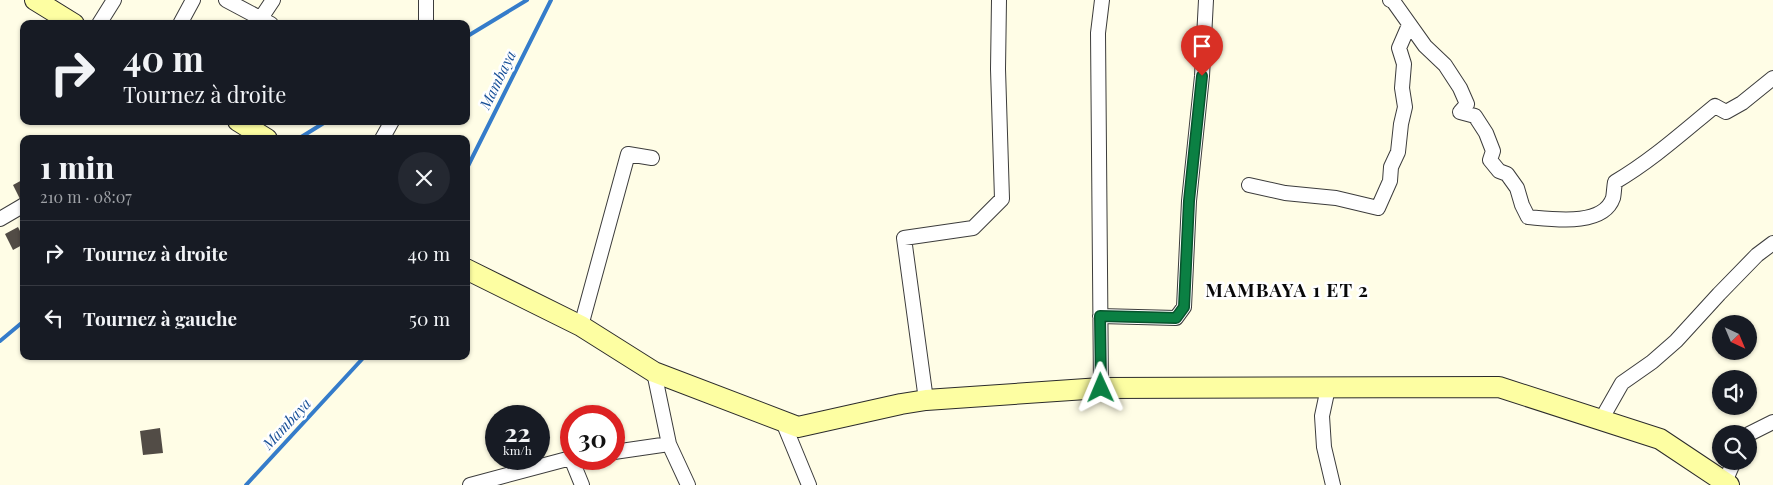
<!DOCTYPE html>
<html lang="fr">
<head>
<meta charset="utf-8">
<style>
	:root { --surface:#171b24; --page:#242831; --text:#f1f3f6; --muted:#9ea1a6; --line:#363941 }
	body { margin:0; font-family:"Playfair Display",serif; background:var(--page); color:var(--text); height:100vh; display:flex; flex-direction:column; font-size:19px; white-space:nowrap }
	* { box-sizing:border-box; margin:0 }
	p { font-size:16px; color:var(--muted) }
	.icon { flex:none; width:28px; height:28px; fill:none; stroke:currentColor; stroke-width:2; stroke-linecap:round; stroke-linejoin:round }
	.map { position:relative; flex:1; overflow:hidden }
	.drawer { position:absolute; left:20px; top:135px; width:450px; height:225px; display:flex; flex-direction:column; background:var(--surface); border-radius:10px; box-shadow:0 1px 4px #0004 }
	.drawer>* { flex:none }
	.banner { position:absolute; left:20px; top:20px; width:450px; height:105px; border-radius:10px; box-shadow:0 1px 4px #0004; background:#171b24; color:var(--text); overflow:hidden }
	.needle { width:32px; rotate:136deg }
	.controls { position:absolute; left:1712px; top:315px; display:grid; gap:10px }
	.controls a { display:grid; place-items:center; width:45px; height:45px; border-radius:50%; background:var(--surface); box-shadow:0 1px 4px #0004; font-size:25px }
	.speed { position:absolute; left:485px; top:405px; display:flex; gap:10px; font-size:25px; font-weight:700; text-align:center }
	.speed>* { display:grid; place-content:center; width:65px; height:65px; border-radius:50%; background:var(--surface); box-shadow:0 1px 4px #0004; line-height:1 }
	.speed small { font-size:12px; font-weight:400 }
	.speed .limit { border:8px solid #d22; background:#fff; color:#111 }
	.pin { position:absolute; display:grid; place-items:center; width:42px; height:42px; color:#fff; margin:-51px -21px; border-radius:50% 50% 50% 0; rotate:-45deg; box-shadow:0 0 5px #0007 }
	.pin .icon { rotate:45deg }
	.me { position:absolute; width:55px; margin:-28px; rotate:359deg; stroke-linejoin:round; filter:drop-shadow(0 0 4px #0008) }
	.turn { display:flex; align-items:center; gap:18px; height:105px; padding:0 20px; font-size:22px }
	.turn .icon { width:65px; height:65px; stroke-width:2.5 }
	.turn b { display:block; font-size:35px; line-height:42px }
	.round { display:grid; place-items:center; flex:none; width:52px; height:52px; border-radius:26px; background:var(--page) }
	.head { display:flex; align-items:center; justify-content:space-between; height:85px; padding:0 20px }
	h1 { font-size:30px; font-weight:800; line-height:38px }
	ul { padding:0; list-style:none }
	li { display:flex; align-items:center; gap:15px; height:65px; padding:0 20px; border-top:1px solid var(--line) }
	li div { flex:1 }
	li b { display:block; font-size:19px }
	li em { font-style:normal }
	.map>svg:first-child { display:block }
</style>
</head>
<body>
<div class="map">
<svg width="1773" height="485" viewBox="0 0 1773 485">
	<rect width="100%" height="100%" fill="#fffde6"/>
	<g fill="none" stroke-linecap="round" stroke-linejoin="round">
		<path stroke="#357cca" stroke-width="4" d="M466 37 527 0
			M298 139 327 121
			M466 170 551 0
			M0 341 24 321
			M246 485 365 356"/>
	</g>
	<path fill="#524c46" d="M24 179V199L21 201 13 185Z
		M18 227 24 239V244L13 250 5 234Z
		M160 428 163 453 143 455 140 431Z"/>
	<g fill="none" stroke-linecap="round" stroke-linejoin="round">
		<defs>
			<path id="street" d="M226 0 271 24
				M1390 0 1393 1 1425 46 1445 65 1460 88 1467 104 1460 112 1475 116 1486 133 1493 151 1490 160 1499 171 1507 174 1517 188 1522 205 1528 217C1552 219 1603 227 1613 198 1614 194 1614 187 1615 182 1651 161 1682 133 1715 106L1726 112 1742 103 1773 78
				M261 18 273 0
				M99 24 114 0
				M180 24 193 0
				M426 24V0
				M382 139 392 121
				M1249 185 1285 193 1336 198 1378 208 1390 181 1391 167 1398 152 1401 124 1405 107 1402 88 1404 64 1399 48 1409 25
				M0 219 24 205
				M1100 316 1176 318 1184 307 1189 201 1202 76 1206 0
				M581 326 628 154 652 158
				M654 372 669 444 688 485
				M1101 388 1098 33 1102 0
				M1328 388 1322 416 1324 447 1333 485
				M926 400 904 238 973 228 1002 199 998 69 999 0
				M1601 420 1622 383 1652 362 1676 341 1719 294 1757 255 1773 243
				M783 422 809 485
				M1749 434 1773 422
				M614 452 669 444
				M571 458 582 485
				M1725 482 1734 461
				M470 485 571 458"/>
			<path id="secondary" d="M35 0 74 24
				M238 121 267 139
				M466 269 581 326 654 372 798 427 901 404 926 400 1101 388 1499 387 1660 439 1729 485"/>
		</defs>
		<use href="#street" stroke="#3c3c3c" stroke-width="16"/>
		<use href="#secondary" stroke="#2b2b2b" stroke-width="22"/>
		<use href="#street" stroke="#fff" stroke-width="14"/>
		<use href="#secondary" stroke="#fdfea2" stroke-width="20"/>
	</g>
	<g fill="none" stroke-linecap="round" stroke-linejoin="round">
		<defs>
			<path id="route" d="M1101 388 1100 316 1176 318 1184 307 1189 201 1202 76"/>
		</defs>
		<use href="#route" stroke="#07532c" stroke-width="12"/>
		<use href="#route" stroke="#0b8043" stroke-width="9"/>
	</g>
	<g text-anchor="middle" stroke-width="5" stroke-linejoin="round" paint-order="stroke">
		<g font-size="15" font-style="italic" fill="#174f97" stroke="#fff">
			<text transform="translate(498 80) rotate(-64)" y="5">Mambaya</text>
			<text transform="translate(287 424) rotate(-47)" y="5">Mambaya</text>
		</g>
		<g font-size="19" font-weight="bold" letter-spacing="1" fill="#090909" stroke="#fff">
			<text x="1287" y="297">MAMBAYA 1 ET 2</text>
		</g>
	</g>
</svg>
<div class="controls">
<a><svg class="needle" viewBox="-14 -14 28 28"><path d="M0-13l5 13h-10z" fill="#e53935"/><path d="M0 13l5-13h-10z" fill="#9ea1a6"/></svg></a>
<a><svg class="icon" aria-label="sound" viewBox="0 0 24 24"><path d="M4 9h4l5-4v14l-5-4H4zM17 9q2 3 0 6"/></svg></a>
<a><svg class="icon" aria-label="search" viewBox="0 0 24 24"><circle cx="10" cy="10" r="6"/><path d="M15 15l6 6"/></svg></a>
</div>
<div class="speed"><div>22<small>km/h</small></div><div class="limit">30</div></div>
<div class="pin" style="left:1202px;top:76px;background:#d93025"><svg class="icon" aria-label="arrive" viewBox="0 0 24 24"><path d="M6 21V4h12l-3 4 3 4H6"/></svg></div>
<svg class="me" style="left:1101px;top:388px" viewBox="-20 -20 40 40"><path d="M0-17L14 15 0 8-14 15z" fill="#0b8043" stroke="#fff" stroke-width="4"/></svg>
<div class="banner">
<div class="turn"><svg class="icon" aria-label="right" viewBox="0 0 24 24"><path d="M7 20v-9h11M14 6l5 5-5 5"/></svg><div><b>40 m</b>Tournez à droite</div></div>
</div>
<section class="drawer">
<div class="head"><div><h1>1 min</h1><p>210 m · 08:07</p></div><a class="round"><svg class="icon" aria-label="close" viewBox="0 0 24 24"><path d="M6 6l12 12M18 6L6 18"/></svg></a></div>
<ul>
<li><svg class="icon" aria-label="right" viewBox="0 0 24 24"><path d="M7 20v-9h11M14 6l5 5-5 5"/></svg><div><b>Tournez à droite</b></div><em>40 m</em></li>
<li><svg class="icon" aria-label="left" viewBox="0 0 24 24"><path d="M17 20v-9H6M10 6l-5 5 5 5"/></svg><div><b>Tournez à gauche</b></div><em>50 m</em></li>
</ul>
</section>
</div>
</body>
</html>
